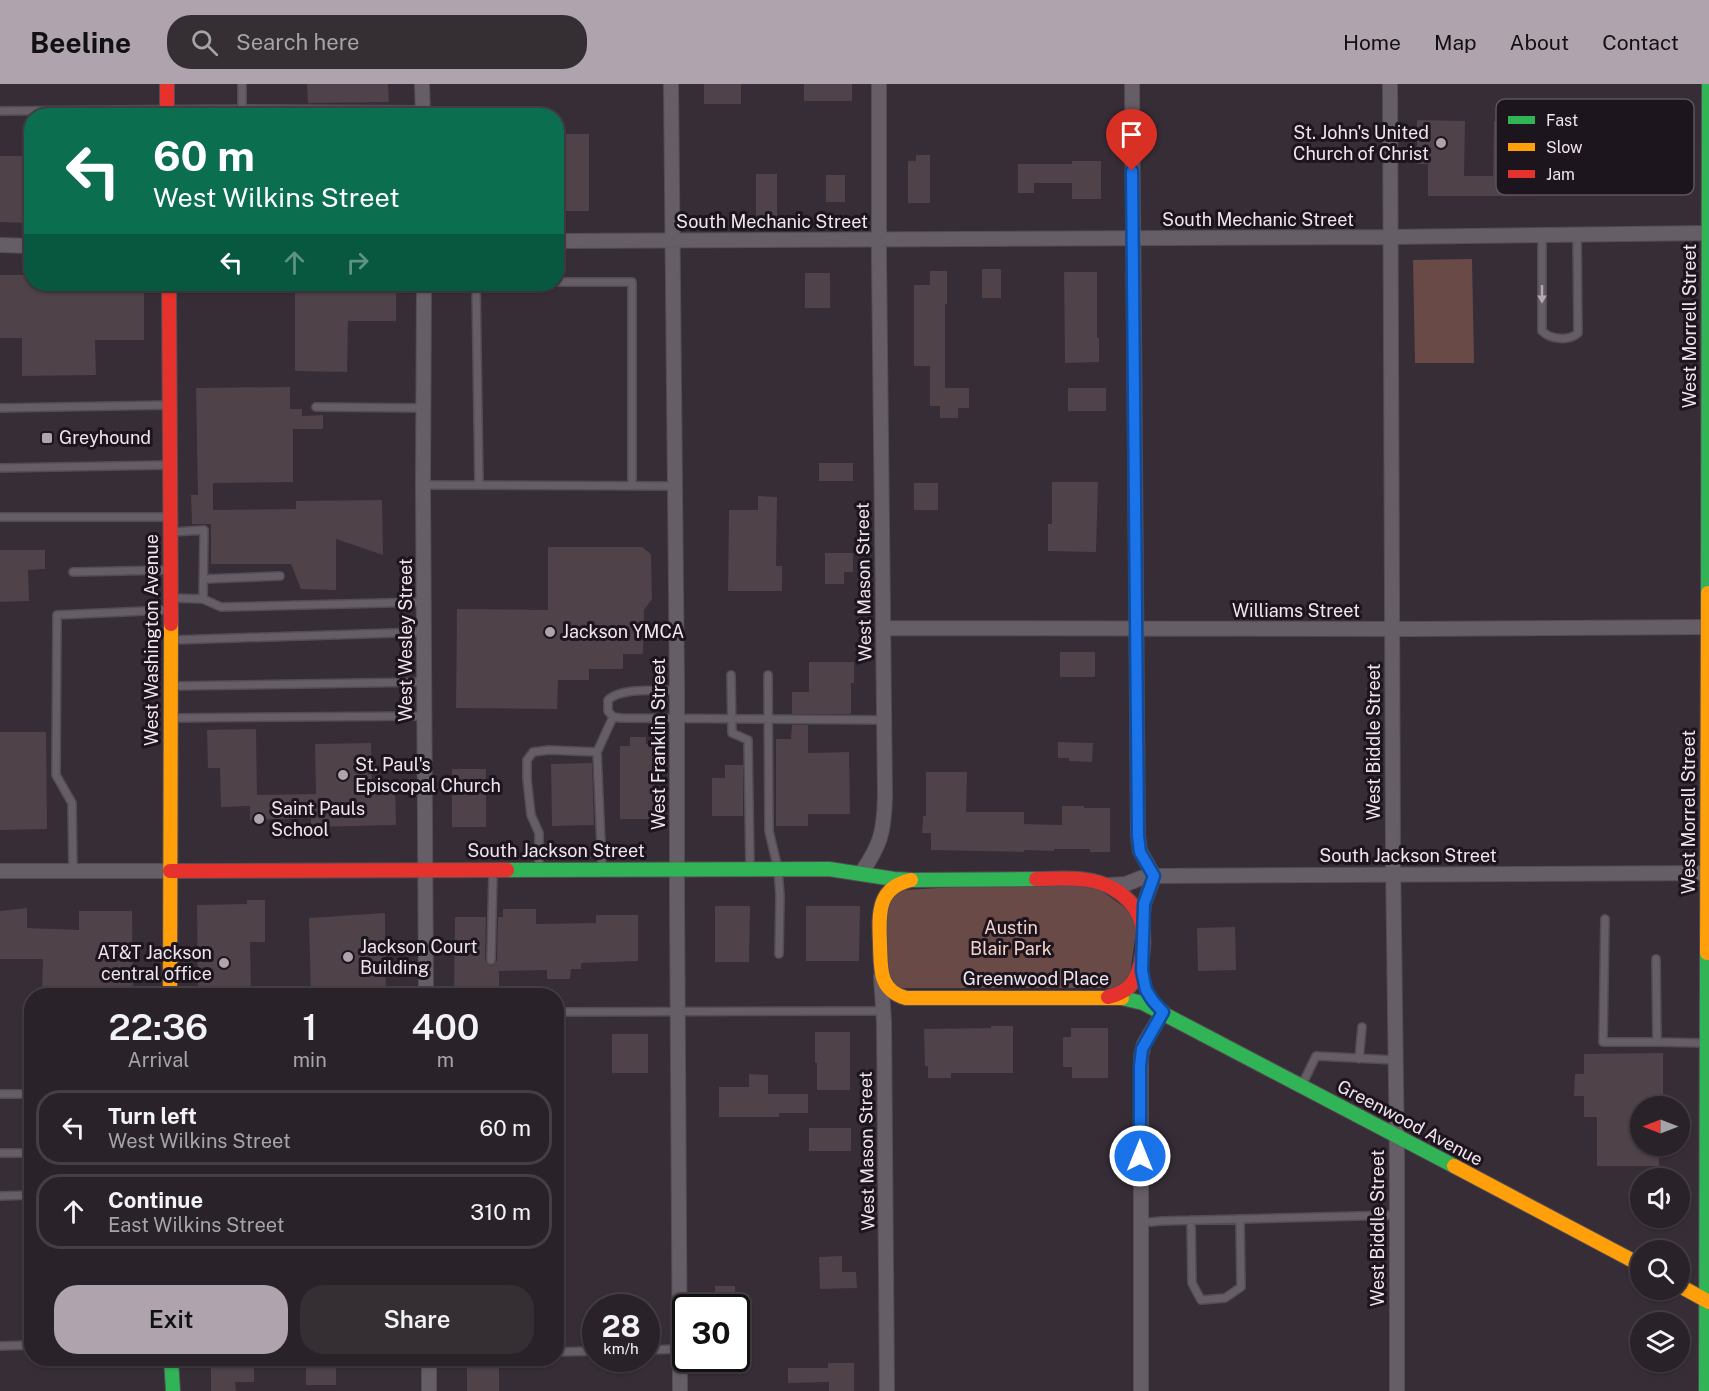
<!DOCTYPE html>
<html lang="en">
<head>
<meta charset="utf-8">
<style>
	:root { --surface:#292228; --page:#352f34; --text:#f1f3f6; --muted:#a5a4a8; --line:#453f45; --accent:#afa4ae }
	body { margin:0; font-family:"Public Sans",sans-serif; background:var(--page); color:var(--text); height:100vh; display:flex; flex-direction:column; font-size:22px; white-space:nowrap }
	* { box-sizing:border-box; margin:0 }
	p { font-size:20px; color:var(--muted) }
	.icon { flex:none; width:33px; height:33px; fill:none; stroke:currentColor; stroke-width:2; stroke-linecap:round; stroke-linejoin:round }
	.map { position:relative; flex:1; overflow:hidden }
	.panel { position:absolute; left:24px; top:904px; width:540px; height:378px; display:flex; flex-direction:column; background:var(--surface); border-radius:24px; box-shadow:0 2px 4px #0004,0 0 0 2px var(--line) }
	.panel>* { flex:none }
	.banner { position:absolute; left:24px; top:24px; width:540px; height:183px; border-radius:24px; box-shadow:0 2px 4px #0004,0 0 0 2px var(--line); background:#0b6e4f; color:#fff; overflow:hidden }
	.needle { width:39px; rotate:270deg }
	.fabs { position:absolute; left:1630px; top:1012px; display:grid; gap:12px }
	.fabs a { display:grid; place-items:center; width:60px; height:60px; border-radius:50%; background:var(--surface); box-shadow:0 2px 4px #0004,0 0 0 2px var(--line); font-size:30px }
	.speed { position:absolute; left:582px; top:1210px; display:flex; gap:12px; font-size:30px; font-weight:700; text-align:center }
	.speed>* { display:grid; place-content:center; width:78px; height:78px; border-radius:50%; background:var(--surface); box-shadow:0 2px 4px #0004,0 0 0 2px var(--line); line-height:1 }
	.speed small { font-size:15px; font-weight:400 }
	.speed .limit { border:3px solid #111; border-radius:9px; background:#fff; color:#111 }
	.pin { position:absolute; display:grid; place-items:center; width:51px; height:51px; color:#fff; margin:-62px -26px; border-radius:50% 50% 50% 0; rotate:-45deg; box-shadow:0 0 6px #0007 }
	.pin .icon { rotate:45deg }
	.me { position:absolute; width:66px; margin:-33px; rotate:0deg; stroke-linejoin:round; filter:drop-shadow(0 0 4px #0008) }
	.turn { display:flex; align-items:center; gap:21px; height:126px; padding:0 30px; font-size:27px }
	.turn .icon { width:78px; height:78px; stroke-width:2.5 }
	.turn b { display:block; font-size:42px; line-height:51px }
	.lanes { display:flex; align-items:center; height:57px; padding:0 30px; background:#0003; justify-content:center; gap:30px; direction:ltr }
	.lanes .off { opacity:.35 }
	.eta { display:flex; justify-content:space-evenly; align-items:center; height:102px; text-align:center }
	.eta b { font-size:36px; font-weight:600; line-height:42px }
	.cta { display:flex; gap:12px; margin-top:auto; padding:12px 30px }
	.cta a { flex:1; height:69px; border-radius:24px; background:var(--accent); color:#111; font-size:24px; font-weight:600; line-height:69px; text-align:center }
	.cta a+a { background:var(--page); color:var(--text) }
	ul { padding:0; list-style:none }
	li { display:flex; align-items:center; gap:18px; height:75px; margin:0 12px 9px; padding:0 18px; border:3px solid var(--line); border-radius:24px }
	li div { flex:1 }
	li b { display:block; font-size:22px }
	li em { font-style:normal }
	header { display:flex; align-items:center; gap:36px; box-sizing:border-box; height:84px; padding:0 30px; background:var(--accent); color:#111 }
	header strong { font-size:28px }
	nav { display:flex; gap:33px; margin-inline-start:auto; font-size:21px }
	.search { width:420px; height:54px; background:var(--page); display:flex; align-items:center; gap:15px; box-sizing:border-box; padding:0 21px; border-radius:24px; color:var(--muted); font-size:22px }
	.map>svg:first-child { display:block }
</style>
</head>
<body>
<header>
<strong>Beeline</strong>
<div class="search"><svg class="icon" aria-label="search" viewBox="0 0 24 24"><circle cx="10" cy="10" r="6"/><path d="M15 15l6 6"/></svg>Search here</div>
<nav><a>Home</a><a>Map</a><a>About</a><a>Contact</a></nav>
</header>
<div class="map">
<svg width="1709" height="1307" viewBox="0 0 1709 1307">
	<rect width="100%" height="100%" fill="#372d36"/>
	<path fill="#6a4a46" d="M1472 175 1474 279H1415L1413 176Z
		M1085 795 1138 833 1128 904H889L882 818 890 807Z"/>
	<path fill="#4f4249" d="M307 0H388L389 18 308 19Z
		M704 0H741V20H704Z
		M804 0H852V17H804Z
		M1417 36 1465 37 1464 92H1493L1494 37 1536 38V112H1428V80H1417Z
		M556 50H589V127H556Z
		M916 71H930V119H908V77H916Z
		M0 72H32V139L0 138Z
		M1072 77H1101V115H1072V99H1034V109H1018V80H1072Z
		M756 90H777V134H756Z
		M826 91H845V118H826Z
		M982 185H1001V214H982Z
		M930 187H947V220H945V304H969V324H958V334H940V322H930V282H914V201H930Z
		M1064 188H1097V254H1099V278L1065 279Z
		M805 189H830V224H805Z
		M0 191H32V200H144V256H95L96 291 22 292V254H0Z
		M295 200H396V237H348L347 288 295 287Z
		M290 303V325H302V332L323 331V345H293V398L213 399V426L296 425V417L382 416 383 471 336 455V506L301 505 291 480H211V440H192L191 411H198L196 304Z
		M1068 304H1106V327H1068Z
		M819 379H853V397H819Z
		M1052 398H1098L1096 468 1048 467V440H1052Z
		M914 399H938V426H914Z
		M758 412 777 413 776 482H782V507H728L729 426H758Z
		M548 463H642L651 470 652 515 644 526 643 570H623V585H589V596H558L557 625 456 624 457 525 548 526Z
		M0 466H45V485L28 486 29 517 0 518Z
		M825 469H853V488H844V500H825Z
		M1060 568H1095V593H1060Z
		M809 578H854V599H851V630H792V608H809Z
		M792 641H808V669L849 668 850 730H808V742H776V655H791Z
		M256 645 257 711 316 710 315 660 371 659 372 699H395L396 741 311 743V734L250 736V722L221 723 220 684H208L207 646Z
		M0 648H46L47 745 0 746Z
		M630 653H646V660H654V735H620V662H630Z
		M1058 658 1093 659 1092 678 1069 677V674H1058Z
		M592 679 594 741 552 742 551 680Z
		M725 681H743V732H712V694H725Z
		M452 685H486V743H452Z
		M926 688H967L966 728H1024V740L1062 741V722H1084V724H1110V768H1090V765H1054V767L1024 766V768L931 766V749H922L923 732H926Z
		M247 816H265V858H250L251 912H198L197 821 247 820Z
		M715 822H750L749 878H715Z
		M806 822H860L859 877H806Z
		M27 824V844L79 846V827H132L133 912H47V910H42L43 875H0V827Z
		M503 825H536V840L596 839V831H638V877L581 879V885H571L570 895H547V886L499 887V912H454L455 833H486L485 876 488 880 491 882 497 877 498 833H503Z
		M385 829 386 912H311L309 834Z
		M1235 843 1236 886 1198 887 1197 844Z
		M991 942H1013V989H951V994H928V982H925L924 945 991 944Z
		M1071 944H1108V994H1072V983H1063V953H1071Z
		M815 948H850V1006H817V979H815Z
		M612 950H648V989H612Z
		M1663 969V1023H1641V1062H1659V1082H1597V1033H1584V1012H1574L1575 990H1584V970Z
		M749 990 768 991V1010H808V1029H779V1033H719V1003H749Z
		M809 1044H851V1067H809Z
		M842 1172V1188H856L857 1204 820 1205 819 1173Z
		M715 1202H735V1224H715Z
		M467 1275H499V1307H467Z
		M254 1276V1298H235L236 1307H211V1277Z
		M828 1279H854V1307H829V1298L788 1299V1284H828Z
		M306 1282H336V1301H306Z"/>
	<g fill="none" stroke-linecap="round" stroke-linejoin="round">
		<defs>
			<path id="lane" d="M242 25V0
				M0 27 242 25 423 26
				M1542 152V247C1551 256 1569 257 1578 249L1577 151
				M556 198H632V401
				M316 323 424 324
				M0 324 168 321
				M0 384 168 381
				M423 401 675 402
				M479 401 476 200H497
				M0 433H168
				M73 488 168 486
				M204 495 280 492
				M173 514 203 515 204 446 173 448
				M203 515 221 523 424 518
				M173 556 424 548
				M731 591 732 649 748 656 750 782
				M768 591 769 747 778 785 780 812 779 870
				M173 602 424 598
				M677 606C659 607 621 603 608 616V627L613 633 621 634 884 636
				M174 634 424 632
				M597 668 613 633
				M539 783V749L531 731 527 695V676L533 668 549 666 597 668 602 783
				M73 787 72 719 56 691 57 531 168 526
				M1605 835 1603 958H1657L1656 875
				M491 876 493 788
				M556 928 883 927
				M1657 958 1704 959
				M1359 975 1362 943
				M1302 1001 1316 972 1395 976
				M0 1010H32
				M0 1069H32
				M0 1112 32 1111
				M1191 1136 1192 1199 1201 1216 1225 1214 1241 1203 1240 1135
				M1140 1139 1162 1137 1397 1131
				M0 1262 32 1261
				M646 1266 680 1265
				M556 1268 596 1267"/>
			<path id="street" d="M422 0 423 32
				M671 0 677 606V813L680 1307
				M1132 0 1138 752 1140 767 1154 792
				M1390 0 1393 773 1397 1077V1307
				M556 157 1390 153 1708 149
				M0 161 32 162
				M424 200 423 401 426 912
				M883 544 1413 545 1709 543
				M0 787H170
				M861 789C881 761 884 747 885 713L879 175V0
				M1110 801 1126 800 1141 794 1154 792 1709 789
				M1142 838 1144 820 1154 792
				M881 892 884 938 887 1307
				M429 1275V1307
				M1141 1307V972L1144 960 1163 928"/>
			<path id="fast" d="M1708 509 1709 0
				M507 786 829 785 894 795 913 796 1036 795
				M1122 914 1143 919 1454 1082
				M171 1275 173 1307
				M1706 1307 1707 869"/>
			<path id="slow" d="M911 796C876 804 879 831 880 860 881 884 878 906 906 914H1122
				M1707 869 1708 509
				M170 912 171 540
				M1454 1082 1641 1181
				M1680 1202 1709 1218"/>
			<path id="jam" d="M167 0V32
				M169 200 171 540
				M170 787 507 786
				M1036 795C1062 795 1091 791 1114 805 1124 811 1134 820 1139 832 1147 850 1144 888 1129 903 1123 908 1116 911 1108 913"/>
		</defs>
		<use href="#lane" stroke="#544c54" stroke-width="10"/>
		<use href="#street" stroke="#544c54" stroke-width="16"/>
		<use href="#fast" stroke="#544c54" stroke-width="16"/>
		<use href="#slow" stroke="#544c54" stroke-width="16"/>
		<use href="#jam" stroke="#544c54" stroke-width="16"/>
		<use href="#lane" stroke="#665e66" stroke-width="7"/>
		<use href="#street" stroke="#665e66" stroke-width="14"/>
		<use href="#fast" stroke="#30b455" stroke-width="14"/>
		<use href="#slow" stroke="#ff9f0a" stroke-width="14"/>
		<use href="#jam" stroke="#e5322d" stroke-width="14"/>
	</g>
	<defs><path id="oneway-solid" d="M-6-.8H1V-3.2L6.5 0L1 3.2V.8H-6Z" transform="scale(1.5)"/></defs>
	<use fill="#b2a8b1" href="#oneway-solid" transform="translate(1542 210) rotate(90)"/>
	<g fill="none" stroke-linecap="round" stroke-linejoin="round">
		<defs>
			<path id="route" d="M1132 87 1138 752 1140 768 1154 792 1144 820 1142 887 1146 906 1153 917 1163 928 1142 965 1140 982V1072"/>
		</defs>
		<use href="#route" stroke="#114b97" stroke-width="15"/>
		<use href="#route" stroke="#1a73e8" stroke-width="10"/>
	</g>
	<g fill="#afa4ae" stroke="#1d151d" stroke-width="2">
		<circle cx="1441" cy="59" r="6"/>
		<rect x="41" y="348" width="12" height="12" rx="3"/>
		<circle cx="550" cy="548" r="6"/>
		<circle cx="343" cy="691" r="6"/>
		<circle cx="259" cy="735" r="6"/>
		<circle cx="348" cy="873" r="6"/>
		<circle cx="224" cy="879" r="6"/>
	</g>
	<g text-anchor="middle" stroke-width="6" stroke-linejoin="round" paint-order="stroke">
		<g font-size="18" fill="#f0e4ef" stroke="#1d151d" text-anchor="start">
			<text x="1429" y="55" text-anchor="end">St. John's United<tspan x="1429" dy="21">Church of Christ</tspan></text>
			<text x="59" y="360">Greyhound</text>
			<text x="562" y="554">Jackson YMCA</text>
			<text x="355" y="687">St. Paul's<tspan x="355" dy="21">Episcopal Church</tspan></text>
			<text x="271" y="731">Saint Pauls<tspan x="271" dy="21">School</tspan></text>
			<text x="360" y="869">Jackson Court<tspan x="360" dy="21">Building</tspan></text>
			<text x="212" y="875" text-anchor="end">AT&amp;T Jackson<tspan x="212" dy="21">central office</tspan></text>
		</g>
		<g font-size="18" fill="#f0e4ef" stroke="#1d151d">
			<text x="1258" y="142">South Mechanic Street</text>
			<text x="772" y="144">South Mechanic Street</text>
			<text transform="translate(1690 242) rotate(-90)" y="6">West Morrell Street</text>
			<text transform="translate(864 498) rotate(-91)" y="6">West Mason Street</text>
			<text x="1296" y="533">Williams Street</text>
			<text transform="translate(152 556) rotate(-90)" y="6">West Washington Avenue</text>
			<text transform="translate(406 556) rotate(-90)" y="6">West Wesley Street</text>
			<text transform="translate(1374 658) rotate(-90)" y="6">West Biddle Street</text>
			<text transform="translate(659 660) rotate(-90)" y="6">West Franklin Street</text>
			<text transform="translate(1689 728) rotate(-90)" y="6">West Morrell Street</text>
			<text x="556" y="773">South Jackson Street</text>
			<text x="1408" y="778">South Jackson Street</text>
			<text x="1036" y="901">Greenwood Place</text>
			<text transform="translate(1410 1039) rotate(28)" y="6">Greenwood Avenue</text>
			<text transform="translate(867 1067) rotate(-91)" y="6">West Mason Street</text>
			<text transform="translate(1378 1144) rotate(-90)" y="6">West Biddle Street</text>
		</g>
		<g font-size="18" fill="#f5d3cc" stroke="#1d151d">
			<text x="1011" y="850">Austin<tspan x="1011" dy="21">Blair Park</tspan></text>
		</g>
	</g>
	<rect x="1496" y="15" width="198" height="96" rx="9" fill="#1d151d" stroke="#5c535c" stroke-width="1.5"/>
	<rect x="1508" y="32" width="27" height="8" fill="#30b455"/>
	<rect x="1508" y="59" width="27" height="8" fill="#ff9f0a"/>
	<rect x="1508" y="86" width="27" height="8" fill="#e5322d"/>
	<g font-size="16" fill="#f0e4ef">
		<text x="1546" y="42">Fast</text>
		<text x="1546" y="69">Slow</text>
		<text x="1546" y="96">Jam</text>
	</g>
</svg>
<div class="fabs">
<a><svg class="needle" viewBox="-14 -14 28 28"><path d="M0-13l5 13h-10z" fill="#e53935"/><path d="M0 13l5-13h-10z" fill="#a5a4a8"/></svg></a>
<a><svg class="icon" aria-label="sound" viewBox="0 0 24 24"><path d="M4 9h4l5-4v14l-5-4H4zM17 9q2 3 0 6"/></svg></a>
<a><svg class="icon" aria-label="search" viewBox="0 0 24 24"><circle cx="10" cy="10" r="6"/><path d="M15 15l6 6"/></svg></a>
<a><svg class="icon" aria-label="layers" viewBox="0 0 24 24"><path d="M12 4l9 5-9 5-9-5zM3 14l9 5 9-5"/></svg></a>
</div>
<div class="speed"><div>28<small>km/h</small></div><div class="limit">30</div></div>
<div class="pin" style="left:1132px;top:87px;background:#d93025"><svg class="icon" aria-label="arrive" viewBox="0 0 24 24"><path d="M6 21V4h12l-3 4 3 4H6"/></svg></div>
<svg class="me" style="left:1140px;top:1072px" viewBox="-20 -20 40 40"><circle r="17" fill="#1a73e8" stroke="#fff" stroke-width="3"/><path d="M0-11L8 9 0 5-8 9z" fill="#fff"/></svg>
<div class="banner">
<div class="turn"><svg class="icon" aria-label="left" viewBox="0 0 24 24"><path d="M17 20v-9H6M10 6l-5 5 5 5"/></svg><div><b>60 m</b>West Wilkins Street</div></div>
<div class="lanes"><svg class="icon" aria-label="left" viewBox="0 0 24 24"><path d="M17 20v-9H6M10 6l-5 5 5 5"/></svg><svg class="icon off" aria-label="ahead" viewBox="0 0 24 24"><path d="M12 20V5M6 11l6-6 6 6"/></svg><svg class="icon off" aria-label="right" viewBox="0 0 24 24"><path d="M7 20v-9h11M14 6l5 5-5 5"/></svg></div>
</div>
<section class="panel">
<div class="eta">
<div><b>22:36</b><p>Arrival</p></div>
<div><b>1</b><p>min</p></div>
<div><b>400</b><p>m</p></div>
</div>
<ul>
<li><svg class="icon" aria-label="left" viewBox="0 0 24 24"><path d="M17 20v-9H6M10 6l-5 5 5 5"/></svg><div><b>Turn left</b><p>West Wilkins Street</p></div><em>60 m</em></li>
<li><svg class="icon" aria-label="ahead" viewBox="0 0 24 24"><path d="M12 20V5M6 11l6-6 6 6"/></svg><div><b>Continue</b><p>East Wilkins Street</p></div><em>310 m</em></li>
</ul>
<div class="cta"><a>Exit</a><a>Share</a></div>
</section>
</div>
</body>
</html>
